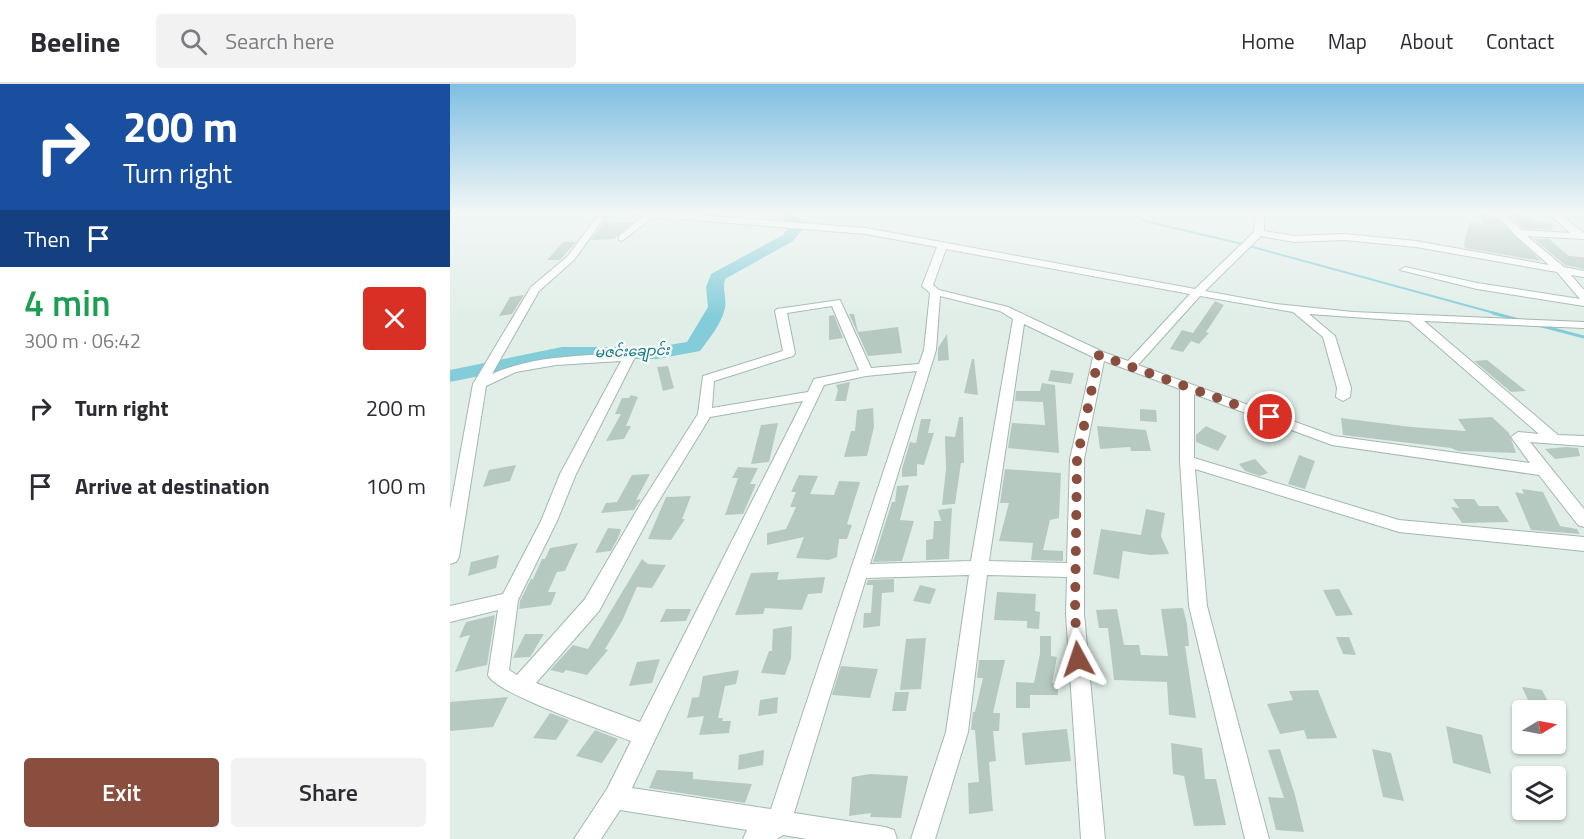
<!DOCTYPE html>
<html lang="en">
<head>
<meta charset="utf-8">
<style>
	:root { --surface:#fff; --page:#f2f2f3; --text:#2b2b33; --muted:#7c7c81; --line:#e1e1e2; --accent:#8a4e3f }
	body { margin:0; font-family:"Titillium Web","Noto Sans Myanmar",sans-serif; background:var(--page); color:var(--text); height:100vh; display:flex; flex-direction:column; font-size:22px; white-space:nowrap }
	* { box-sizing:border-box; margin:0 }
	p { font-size:20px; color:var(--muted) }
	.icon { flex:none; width:33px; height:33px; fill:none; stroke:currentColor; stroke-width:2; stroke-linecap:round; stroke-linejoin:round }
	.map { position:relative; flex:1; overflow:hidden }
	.side { display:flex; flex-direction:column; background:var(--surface); width:450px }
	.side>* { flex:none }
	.banner { background:#1a4fa0; color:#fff; overflow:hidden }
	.needle { width:39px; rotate:80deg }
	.fabs { position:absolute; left:1062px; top:616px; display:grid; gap:12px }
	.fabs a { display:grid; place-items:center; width:54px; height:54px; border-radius:6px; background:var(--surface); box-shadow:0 2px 4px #0004; font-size:30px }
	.pin { position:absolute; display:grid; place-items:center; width:51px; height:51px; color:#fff; margin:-26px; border:3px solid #fff; border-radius:50%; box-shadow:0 2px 6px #0007 }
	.me { position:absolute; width:66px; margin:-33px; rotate:355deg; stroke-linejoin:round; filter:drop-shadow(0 0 4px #0008) }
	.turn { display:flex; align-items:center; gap:21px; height:126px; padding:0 24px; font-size:27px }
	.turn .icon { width:78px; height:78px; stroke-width:2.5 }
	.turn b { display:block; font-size:42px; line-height:51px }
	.then { display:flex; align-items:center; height:57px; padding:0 24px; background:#0003; gap:12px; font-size:22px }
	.round { display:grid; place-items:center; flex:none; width:63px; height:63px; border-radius:6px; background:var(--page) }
	.overview { display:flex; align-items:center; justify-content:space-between; height:102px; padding:0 24px }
	h1 { font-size:36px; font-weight:600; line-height:45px; color:#1e9e55 }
	.cta { display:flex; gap:12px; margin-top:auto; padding:12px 24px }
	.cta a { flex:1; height:69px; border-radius:6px; background:var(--accent); color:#fff; font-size:24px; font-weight:600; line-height:69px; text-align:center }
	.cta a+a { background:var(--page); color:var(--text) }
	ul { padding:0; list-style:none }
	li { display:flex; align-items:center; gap:18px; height:78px; padding:0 24px }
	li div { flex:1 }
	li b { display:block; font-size:22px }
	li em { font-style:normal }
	header { display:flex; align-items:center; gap:36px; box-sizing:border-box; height:84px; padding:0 30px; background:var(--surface); border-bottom:2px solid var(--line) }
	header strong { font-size:28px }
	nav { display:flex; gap:33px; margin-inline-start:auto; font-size:21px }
	.search { width:420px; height:54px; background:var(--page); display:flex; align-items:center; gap:15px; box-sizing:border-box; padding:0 21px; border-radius:6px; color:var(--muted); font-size:22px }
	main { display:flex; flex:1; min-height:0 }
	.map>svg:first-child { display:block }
</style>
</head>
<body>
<header>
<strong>Beeline</strong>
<div class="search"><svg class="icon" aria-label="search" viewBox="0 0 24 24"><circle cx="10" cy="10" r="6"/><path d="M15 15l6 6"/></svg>Search here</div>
<nav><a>Home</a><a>Map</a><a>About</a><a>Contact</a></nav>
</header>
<main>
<section class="side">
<div class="banner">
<div class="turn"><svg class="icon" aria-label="right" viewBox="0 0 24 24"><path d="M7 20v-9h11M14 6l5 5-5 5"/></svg><div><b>200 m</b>Turn right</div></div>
<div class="then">Then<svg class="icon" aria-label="arrive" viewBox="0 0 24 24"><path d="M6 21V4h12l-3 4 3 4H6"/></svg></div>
</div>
<div class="overview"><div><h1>4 min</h1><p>300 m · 06:42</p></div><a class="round" style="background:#d93025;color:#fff"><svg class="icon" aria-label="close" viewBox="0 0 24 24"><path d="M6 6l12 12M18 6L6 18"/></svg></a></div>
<ul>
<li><svg class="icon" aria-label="right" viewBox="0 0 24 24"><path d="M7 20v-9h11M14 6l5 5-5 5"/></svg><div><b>Turn right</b></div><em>200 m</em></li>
<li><svg class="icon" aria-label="arrive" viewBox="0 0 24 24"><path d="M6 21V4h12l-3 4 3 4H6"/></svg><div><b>Arrive at destination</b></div><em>100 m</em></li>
</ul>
<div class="cta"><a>Exit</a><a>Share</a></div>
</section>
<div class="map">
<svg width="1134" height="755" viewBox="0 0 1134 755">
	<rect width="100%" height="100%" fill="#e1eee8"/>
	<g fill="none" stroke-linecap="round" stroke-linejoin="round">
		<path stroke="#83ccd9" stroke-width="2" d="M685 128 691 136 788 159 1048 230"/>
		<path stroke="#83ccd9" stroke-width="3" d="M1043 229 1069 236
			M1088 241 1134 253"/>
		<path fill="#83ccd9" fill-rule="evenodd" d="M327 128H342L356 141 343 157 275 195C272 205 277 215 275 224 272 239 259 255 250 267L207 275H112L0 298V286L112 263H207L237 258 258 223 256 203 261 190 333 151 340 142Z"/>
	</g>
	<path fill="#b6c9c1" d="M1028 130 1045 132 1091 177 1015 164 1014 159 1020 138 1033 140Z
		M1062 131 1079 132 1084 137 1103 139 1102 146 1072 144 1062 134 1066 135Z
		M183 138 164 155 141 156 154 139Z
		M1084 155H1099L1119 172 1134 173V185L1115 181Z
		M113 158H126L110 176H97Z
		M74 211 62 230 49 232 60 213Z
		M765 217 774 221 756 248 759 249 749 260 741 257 733 268 720 265 732 246 743 249Z
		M399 230H404L408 248 448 243 452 269 418 272Z
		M384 231 393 254 379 256V232Z
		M497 250 499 276 488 277V264Z
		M522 275H524L528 311 514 309Z
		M1037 276 1061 295 1076 307 1061 308 1024 277Z
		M218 282 224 304 213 307 207 283Z
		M601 286 624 289 621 300 598 297Z
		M400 298 396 317H385L388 306 386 301Z
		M592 299 605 301 609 369 558 364 562 339 595 341 593 318 565 317 566 307H590Z
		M181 311 188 313 176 342H181L174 355 156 357 171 330H165L172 314H179Z
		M423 324 424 343 417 372 394 373 401 347H405L407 326Z
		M690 325 706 326 707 338 690 337Z
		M509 333H513L514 379H511L505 420 492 421 496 385 495 352 505 353Z
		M1042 333 1059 349 1066 369 1008 367 1001 364 893 351 891 334 961 343 1016 347 1008 335Z
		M471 335H481L478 349H484L478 368 474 381 467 380V392L452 393V385L460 358 466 359Z
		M328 339 319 378 301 380 311 341Z
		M647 342 696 346 701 367H681L680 363 650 365Z
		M756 342 777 352 768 367 746 358V351Z
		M1116 363 1128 364 1130 372 1105 375 1095 365Z
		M849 371 865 377 855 405 838 400Z
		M805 375 818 389 810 392 795 387 789 380Z
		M66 381 60 397 33 403 39 386Z
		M288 383 308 384 300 400H306L293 430 275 431 288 394H282Z
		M555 385 611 389 609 434 600 436 593 466 613 467V477L581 476 583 459 549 457 559 419H550Z
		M200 390 186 416 191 415 184 426 151 429 156 419 167 418 182 391Z
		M349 391 368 392 360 410 384 411 389 397 410 398 397 440 402 441 397 455H389L387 473 379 476 346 474 354 453 317 461V449L336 445 346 423H340L346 408H341Z
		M459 401 450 436 464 437 452 477 423 478 442 418H445L447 402Z
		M1072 405 1093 408 1110 442 1127 445 1130 450 1081 446 1065 408 1074 410Z
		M241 412 232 435H235L221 456 198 455 216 413Z
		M1003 415H1024L1029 422H1048L1059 438 1012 439 1001 423 1009 424Z
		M502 424 499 475 476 476V456L483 455 484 437H491L488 426Z
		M696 425 715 429 711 452 719 470 700 471 673 467 669 495 643 490 651 445 691 451Z
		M158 444 171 445 169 452 161 467 145 469Z
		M128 459 115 487 107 488 98 508H106L101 521 69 525 70 517 81 495H83L92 475H95L100 464Z
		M49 471 46 484 18 492 21 478Z
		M192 475 198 480 216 481 202 504 187 503 172 537 155 565 158 566 137 591 116 586 113 589 100 586 123 561 138 565Z
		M329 488 327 496 375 493 372 509 358 510 352 526 315 524 313 530 285 531 301 489Z
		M444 495V508L432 509 430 542 413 544 414 529H421L423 501H416L418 496Z
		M470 501 486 505 480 520 463 517Z
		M889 505 903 531 886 532 873 506Z
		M547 508 586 510 585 527 590 528 589 545 577 544V537L544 536Z
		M733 524 737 540 739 562H735L746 634 719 631 717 598 664 596 658 544H649L646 526 667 525 674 561H689L691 571 718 572 711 525Z
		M216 525H241L236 537 210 538Z
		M45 531 37 581 5 588 20 551 9 554 16 538Z
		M342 542 341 574 335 591 311 589 319 567H322L323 545Z
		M75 550H94L80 573 63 574Z
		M590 552H601V572L607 573 602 599H608V611H580V624H566V598L584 599 590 570Z
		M886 553H899L906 571 893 570Z
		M476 554 471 605 450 606 456 555Z
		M210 575 202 599 179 602 187 578Z
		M529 576H555L543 629H550L549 647H543L546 677 539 678 543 727 519 730 518 699 529 698 525 646H521L523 628H525L533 594H527Z
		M391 582 428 585 420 614 382 611Z
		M289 586 286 600 275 602 268 634H273L272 637H281L279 649 249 651 254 632 237 634 242 614 249 613 253 592Z
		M1072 603 1092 606 1103 627H1083Z
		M868 606 887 654 857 655 854 646 830 650 817 620 843 616 839 607Z
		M445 608H459L456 627H442Z
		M58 613 43 643 0 647V618Z
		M328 613 327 629 308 632 310 616Z
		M100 629 119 636 106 656 83 654Z
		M996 642 1032 651 1041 690 1003 679Z
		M617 645 621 677 575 681 572 649Z
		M145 646 168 655 152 679 126 672Z
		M721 659 752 664 755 695H766L776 741 744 742 734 692 723 690Z
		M830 665 845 711 854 748 826 746 818 713 834 714 818 666Z
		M922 665 941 669 954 717 933 713Z
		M314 666 313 681 288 686 289 671Z
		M207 686 243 688V695L302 700 295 719 199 704Z
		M420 690 458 692 451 734 420 733 421 729 399 732 402 693Z"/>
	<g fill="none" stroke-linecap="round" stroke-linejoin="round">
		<defs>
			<path id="minor" d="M150 128H159L124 176 89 207 42 290C85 271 133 272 179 269L185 273 126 390 107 437 68 516 59 586 67 591 135 515 190 421 248 330 253 292 333 267 325 227 327 225 390 216 421 284 469 280 474 266 480 209 472 202 487 163 416 150 203 133 172 157 169 156V152L193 132 169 128H211L416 144 745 205 804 148 806 128H814V147L844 152 894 150 966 157 1099 181 1065 151 1044 128H1053L1071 146 1120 149 1097 128H1107L1134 149V155L1077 152 1114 183 1134 187V193L1121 191 1134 206V222L1027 205 950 186 955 183 1027 199 1130 215 1107 188 966 163 894 156 844 158 811 152 755 207 826 220 903 228 1134 238V244L974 237 1108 351 1134 352V362L1080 358 1134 425V443L1128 441 1089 391 882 361 744 310V374L949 436 1134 453V467L949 448 745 385 757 522 819 755H795L739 522 730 377V305L654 277 634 375V530L655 755H631L616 530 617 493 537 491 518 648 485 755H461L496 648 519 491 416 494 344 729 435 743 444 746 447 755H357L333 751 327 755H293L297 746 170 726 151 755H124L157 705 181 657C156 647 46 610 38 591L48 526 0 538V522L53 510 91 437 110 390 171 277 106 281 66 288 36 302 9 473 6 478 0 480V426L23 300 81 203 118 172ZM496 165 740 210 678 277 653 268 558 223 489 206 483 201ZM490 212 550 227 563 235 521 477 420 480 486 266ZM750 212 843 228 873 253 887 304 886 313 893 317 900 313 901 304 885 252 859 230 959 237 1089 350 1068 348 1061 353 1080 379 884 352 688 281ZM382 222 409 286 364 295 358 308 262 324 264 297 343 272 345 269 337 229ZM574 240 643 273 620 375 617 479 539 477ZM467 287 321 725 182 704 374 301 416 292ZM353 317 190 638 86 599 149 527 202 428 260 333Z"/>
		</defs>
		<use href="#minor" stroke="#a3b7b0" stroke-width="2"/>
		<use href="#minor" fill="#fff" fill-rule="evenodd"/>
	</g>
	<linearGradient id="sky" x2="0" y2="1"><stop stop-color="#7fbee2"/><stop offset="0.55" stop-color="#f2f7f5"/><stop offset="1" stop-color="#f2f7f5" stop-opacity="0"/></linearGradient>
	<rect width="1134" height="234" fill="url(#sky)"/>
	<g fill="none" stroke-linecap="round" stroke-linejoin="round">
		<path stroke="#8a4e3f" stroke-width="10" stroke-dasharray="0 18" d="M628 575 625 530 627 375 649 271 820 333"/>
	</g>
	<g text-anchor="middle" stroke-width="5" stroke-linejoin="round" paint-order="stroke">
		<g font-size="14" font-style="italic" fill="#127285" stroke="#f3faf6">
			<text transform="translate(182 267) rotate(-2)" y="5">မဇင်းချောင်း</text>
		</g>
	</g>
</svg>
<div class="fabs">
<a><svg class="needle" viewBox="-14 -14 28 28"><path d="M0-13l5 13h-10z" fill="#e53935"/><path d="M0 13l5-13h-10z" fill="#7c7c81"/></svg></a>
<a><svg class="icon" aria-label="layers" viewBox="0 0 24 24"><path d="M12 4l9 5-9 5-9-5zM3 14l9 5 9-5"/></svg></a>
</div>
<div class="pin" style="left:820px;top:333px;background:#d93025"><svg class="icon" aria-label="arrive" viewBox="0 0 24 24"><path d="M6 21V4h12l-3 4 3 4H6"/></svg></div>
<svg class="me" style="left:628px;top:575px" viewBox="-20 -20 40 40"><path d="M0-17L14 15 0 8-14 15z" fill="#8a4e3f" stroke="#fff" stroke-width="4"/></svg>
</div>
</main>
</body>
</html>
